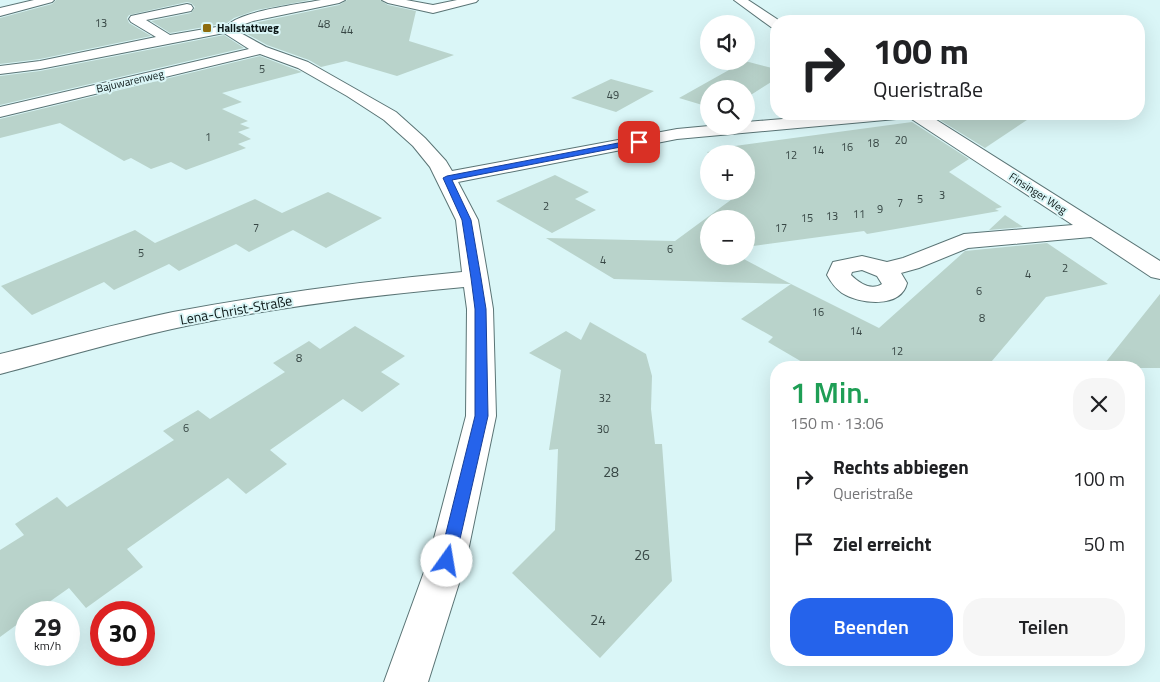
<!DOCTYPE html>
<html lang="de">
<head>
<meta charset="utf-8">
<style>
	:root { --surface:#fff; --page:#f6f6f6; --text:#202124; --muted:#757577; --accent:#2563eb }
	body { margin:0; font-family:"Titillium Web",sans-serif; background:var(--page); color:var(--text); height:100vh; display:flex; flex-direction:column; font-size:19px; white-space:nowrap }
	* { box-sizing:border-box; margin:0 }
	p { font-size:16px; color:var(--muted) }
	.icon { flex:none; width:28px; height:28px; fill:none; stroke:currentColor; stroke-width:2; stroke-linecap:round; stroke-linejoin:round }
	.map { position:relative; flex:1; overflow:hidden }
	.details { position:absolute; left:770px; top:361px; width:375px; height:305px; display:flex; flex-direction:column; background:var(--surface); border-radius:20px; box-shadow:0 5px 20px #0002 }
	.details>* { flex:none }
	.hud { position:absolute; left:770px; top:15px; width:375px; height:105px; border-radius:20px; box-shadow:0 5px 20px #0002; background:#fff; color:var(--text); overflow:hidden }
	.fabs { position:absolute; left:700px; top:15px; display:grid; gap:10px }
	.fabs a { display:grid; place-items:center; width:55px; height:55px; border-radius:50%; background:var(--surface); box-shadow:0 5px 20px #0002; font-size:25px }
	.speed { position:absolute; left:15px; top:601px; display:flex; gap:10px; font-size:25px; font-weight:700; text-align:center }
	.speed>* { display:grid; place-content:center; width:65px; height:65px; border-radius:50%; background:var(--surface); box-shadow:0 5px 20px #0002; line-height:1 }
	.speed small { font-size:12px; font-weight:400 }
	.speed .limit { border:8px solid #d22; background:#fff; color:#111 }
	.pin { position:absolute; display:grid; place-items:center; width:42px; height:42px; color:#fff; margin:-21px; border-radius:10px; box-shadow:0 2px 8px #0006 }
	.me { position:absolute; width:55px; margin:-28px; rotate:13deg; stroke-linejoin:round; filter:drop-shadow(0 0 4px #0008) }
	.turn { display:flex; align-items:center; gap:18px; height:105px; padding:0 20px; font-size:22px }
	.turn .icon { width:65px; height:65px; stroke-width:2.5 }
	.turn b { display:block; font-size:35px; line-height:42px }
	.round { display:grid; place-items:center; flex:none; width:52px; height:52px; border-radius:20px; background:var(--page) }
	.overview { display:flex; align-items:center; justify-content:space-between; height:85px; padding:0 20px }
	h1 { font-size:30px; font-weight:600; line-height:38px; color:#1e9e55 }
	.action { display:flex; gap:10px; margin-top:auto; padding:10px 20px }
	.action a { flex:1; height:58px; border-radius:20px; background:var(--accent); color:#fff; font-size:20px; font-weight:600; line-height:58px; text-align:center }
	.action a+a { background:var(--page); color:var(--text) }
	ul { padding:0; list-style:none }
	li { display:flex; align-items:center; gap:15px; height:65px; padding:0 20px }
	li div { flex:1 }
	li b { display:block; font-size:19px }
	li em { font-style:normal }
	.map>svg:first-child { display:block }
</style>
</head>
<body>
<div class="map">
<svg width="1160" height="682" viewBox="0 0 1160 682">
	<rect width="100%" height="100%" fill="#daf6f7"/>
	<path fill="#b9d3cb" d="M56 0H310L257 10 234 18 227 23 170 33 151 21 191 13 195 7 191 3 187 2 129 15 127 18 129 23 151 36 40 59 0 64V18L52 4Z
		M347 0H380L388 5 416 11 409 41 454 55 397 76 346 61 321 67 309 60 267 45 240 30 243 27 254 23 339 5Z
		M224 35 244 48 0 105V76L40 71Z
		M260 56 302 72 222 93 242 102 222 109 248 121 240 124 250 128 238 132 251 139 238 144 246 148 186 170 171 162 151 169 131 158 124 161 60 123 0 138V119Z
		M745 61 776 69V79L746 98V89H709V107L679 98Z
		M611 79 654 91 616 112 571 98Z
		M930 114H1036L985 148Z
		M912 122 969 159 949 172 1002 207 995 209 999 211 867 234 864 231 746 247V219H709V256H738L791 284 614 279 546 238 675 241 743 191H746V154H709L707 152 722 150 720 148Z
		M555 175 589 192 575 199 596 210 552 233 496 201Z
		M328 192 382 218 326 248 293 230 249 252 236 244 179 271 169 264 114 290 104 282 32 315 1 286 135 230 155 243 255 199 282 213Z
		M1005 215 1023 227 989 230Z
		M1047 243 1108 284 1046 297 986 368H827L815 361 809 366 768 342 773 337 741 319 791 284 879 328 965 251Z
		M1160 294V368H1101Z
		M590 322 646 354 652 376 651 409 655 444H662L672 581 600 658 512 573 555 530 558 449 549 450 561 370 529 353 566 331 581 340Z
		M355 326 405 356 381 372 400 384 362 412 343 399 270 450 287 464 246 494 228 478 127 549 143 567 86 608 69 588 35 612H26V618L0 637V550L24 535 15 524 57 497 67 507 174 440 163 431 198 410 210 419 285 372 273 363 309 341 320 349Z"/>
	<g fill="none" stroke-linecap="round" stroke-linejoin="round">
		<defs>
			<path id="minor" d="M34 0H54L52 2 0 16V8Z
				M321 0H345L339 3 253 21 242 25 237 31 266 47 308 62 396 112 425 138 446 161 452 171 677 129 709 126H746V122L842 114H904L902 118 896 119 677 139 458 182 478 220 488 278 493 309 496 416 466 561 428 682H384L428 561 466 416 467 309 464 287C366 296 268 308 172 329 114 342 57 359 0 374V354C58 340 115 324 173 312 269 294 365 281 462 272L456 220 430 167 413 146 384 120 347 96 298 68 260 54 0 117V107L249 49 224 33 40 69 0 74V66L40 61 156 37 131 22 129 19 131 16 187 4 191 5 193 8 191 11 146 20 170 35 228 25C241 11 300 4 321 0Z
				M382 0H406L433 5 457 0H478L476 2 433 13 388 3Z
				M734 0H748L780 21H776V28L771 27Z
				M908 114H927L1160 261V279L1151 277 1091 237 968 248 919 268 901 273 907 283C901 309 859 304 842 293 835 288 831 282 827 275L833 262 862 256 887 262 903 258 964 234 1073 225 910 118ZM862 270 877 276 882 284C871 291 859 283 851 275L852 272Z"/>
		</defs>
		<use href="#minor" stroke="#5a7475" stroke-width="2"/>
		<use href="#minor" fill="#fff" fill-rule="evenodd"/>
	</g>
	<path fill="#2563eb" stroke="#184099" d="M639 139 641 140V143L452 180 471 220 481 278 486 309 488 416 455 561 453 566 447 568 442 566 439 561 475 416V309L471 278 462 220 443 178 447 176Z"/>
	<rect fill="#8d6c0e" stroke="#daf6f7" stroke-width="2" x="202" y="23" width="10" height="10" rx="2.5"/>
	<g text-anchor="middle" stroke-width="4" stroke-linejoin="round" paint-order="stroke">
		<g font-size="11" fill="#374644">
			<text x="101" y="27">13</text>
			<text x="324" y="28">48</text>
			<text x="347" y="34">44</text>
			<text x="262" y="73">5</text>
			<text x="613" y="99">49</text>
			<text x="208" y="141">1</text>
			<text x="901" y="144">20</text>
			<text x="873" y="147">18</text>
			<text x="847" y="151">16</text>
			<text x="818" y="154">14</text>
			<text x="791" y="159">12</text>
			<text x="942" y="199">3</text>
			<text x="920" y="203">5</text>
			<text x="900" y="207">7</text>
			<text x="546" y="210">2</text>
			<text x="880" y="213">9</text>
			<text x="859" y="218">11</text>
			<text x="832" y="220">13</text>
			<text x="807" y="222">15</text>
			<text x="256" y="232">7</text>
			<text x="781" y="232">17</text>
			<text x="670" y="253">6</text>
			<text x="141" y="257">5</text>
			<text x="603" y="264">4</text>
			<text x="1065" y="272">2</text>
			<text x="1028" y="278">4</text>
			<text x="979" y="295">6</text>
			<text x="818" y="316">16</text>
			<text x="982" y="322">8</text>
			<text x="856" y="335">14</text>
			<text x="897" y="355">12</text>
			<text x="299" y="362">8</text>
			<text x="605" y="402">32</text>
			<text x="186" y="432">6</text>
			<text x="603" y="433">30</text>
		</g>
		<g font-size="11" font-weight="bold" fill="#0c1717" stroke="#daf6f7" text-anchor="start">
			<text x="217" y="32">Hallstattweg</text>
		</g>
		<g font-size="11" fill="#0c1717" stroke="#daf6f7">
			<text transform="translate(130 81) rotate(-13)" y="4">Bajuwarenweg</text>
			<text transform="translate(1038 193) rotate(33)" y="4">Finsinger Weg</text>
		</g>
		<g font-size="14" fill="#0c1717" stroke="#daf6f7">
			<text transform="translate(236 310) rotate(-10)" y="5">Lena-Christ-Straße</text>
		</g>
		<g font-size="14" fill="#374644">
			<text x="611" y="477">28</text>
			<text x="642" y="560">26</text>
			<text x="598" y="625">24</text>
		</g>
	</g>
</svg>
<div class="fabs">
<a><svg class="icon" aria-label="sound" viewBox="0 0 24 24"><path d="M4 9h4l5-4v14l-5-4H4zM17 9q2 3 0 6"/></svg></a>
<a><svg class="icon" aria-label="search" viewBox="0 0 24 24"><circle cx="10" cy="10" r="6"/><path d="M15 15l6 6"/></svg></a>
<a>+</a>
<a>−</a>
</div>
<div class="speed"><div>29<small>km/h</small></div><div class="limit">30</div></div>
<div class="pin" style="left:639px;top:142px;background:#d93025"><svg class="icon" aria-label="arrive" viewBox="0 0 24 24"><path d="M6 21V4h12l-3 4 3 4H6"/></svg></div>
<svg class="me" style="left:447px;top:561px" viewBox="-20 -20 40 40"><circle r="19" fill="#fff"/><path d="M0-13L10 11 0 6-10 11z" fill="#2563eb"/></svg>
<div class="hud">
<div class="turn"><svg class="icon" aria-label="right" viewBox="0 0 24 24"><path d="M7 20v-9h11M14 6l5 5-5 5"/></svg><div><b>100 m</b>Queristraße</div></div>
</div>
<section class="details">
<div class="overview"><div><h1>1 Min.</h1><p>150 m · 13:06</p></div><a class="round"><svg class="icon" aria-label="close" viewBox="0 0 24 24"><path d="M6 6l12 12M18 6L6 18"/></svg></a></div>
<ul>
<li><svg class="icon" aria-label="right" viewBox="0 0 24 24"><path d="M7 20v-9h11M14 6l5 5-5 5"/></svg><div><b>Rechts abbiegen</b><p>Queristraße</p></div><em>100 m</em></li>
<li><svg class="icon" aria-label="arrive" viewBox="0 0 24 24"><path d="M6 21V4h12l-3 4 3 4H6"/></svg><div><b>Ziel erreicht</b></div><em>50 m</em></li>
</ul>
<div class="action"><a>Beenden</a><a>Teilen</a></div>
</section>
</div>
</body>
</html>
